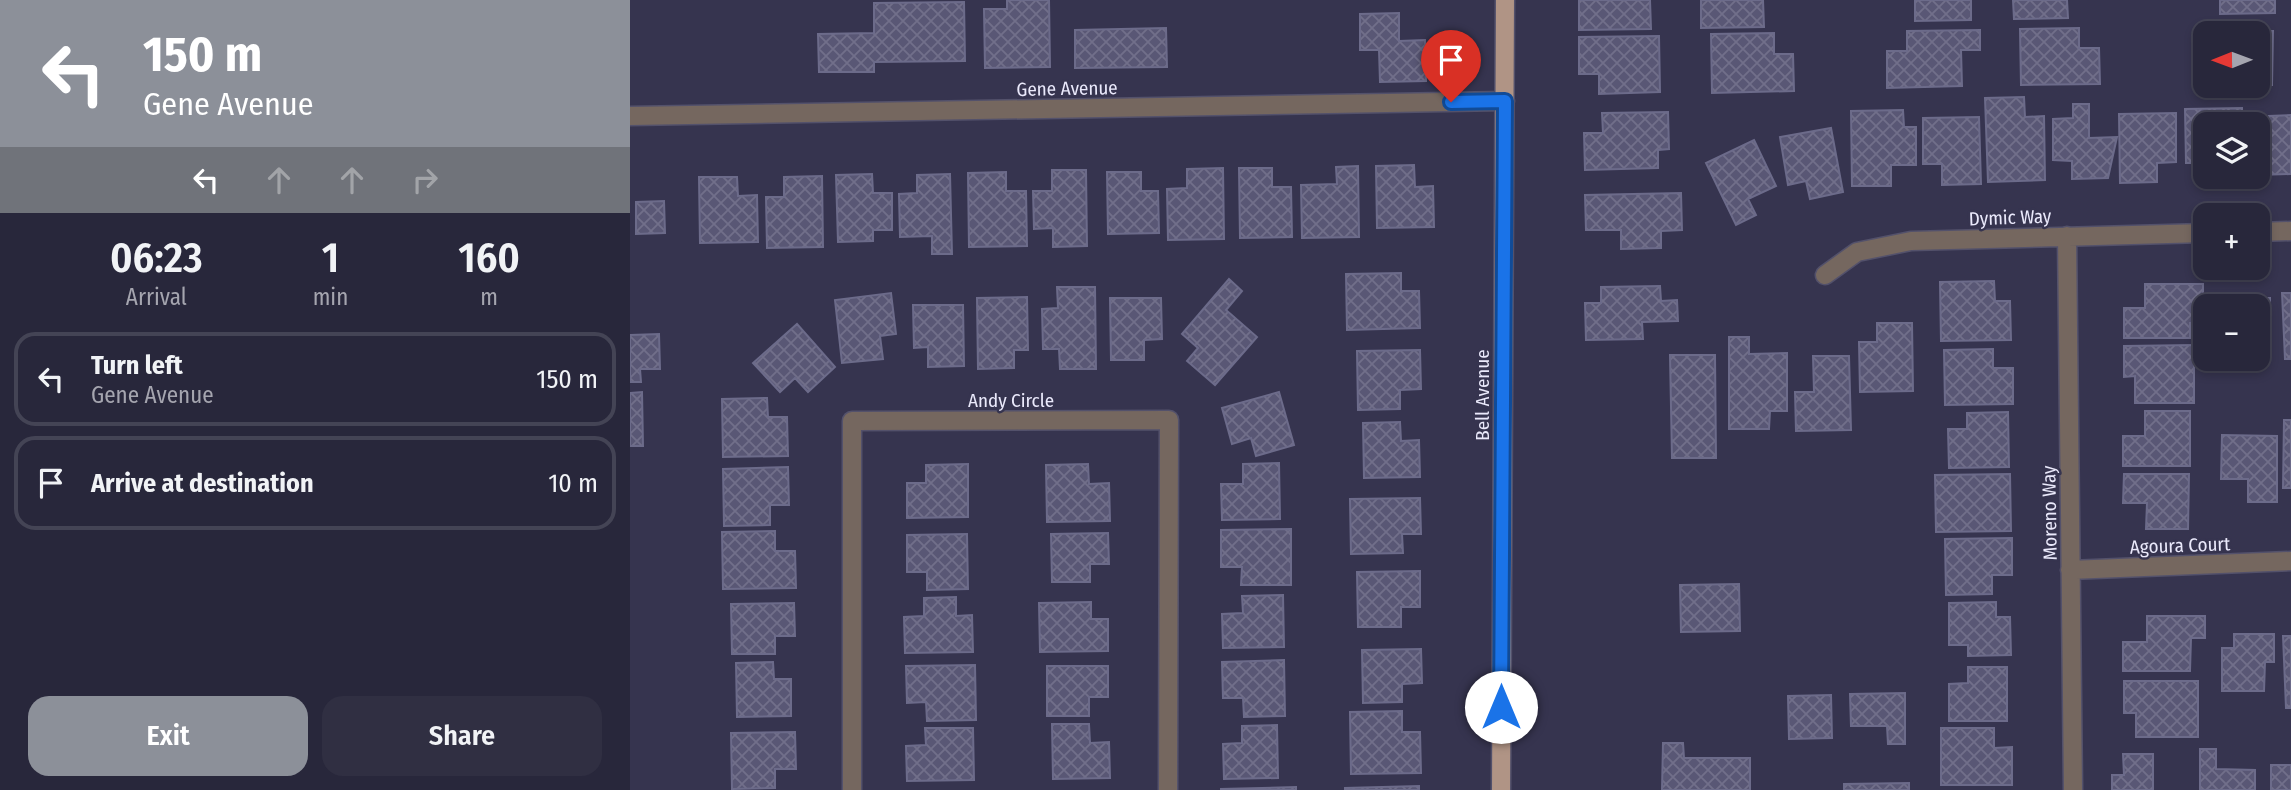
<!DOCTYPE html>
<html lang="en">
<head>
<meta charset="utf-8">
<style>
	:root { --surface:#28273b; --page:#302f42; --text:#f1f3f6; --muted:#a5a5af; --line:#445; --accent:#8c9099 }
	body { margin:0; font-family:"Fira Sans Condensed",sans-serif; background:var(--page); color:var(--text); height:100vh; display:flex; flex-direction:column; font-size:26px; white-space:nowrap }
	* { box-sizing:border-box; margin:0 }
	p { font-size:23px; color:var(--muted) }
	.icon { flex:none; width:38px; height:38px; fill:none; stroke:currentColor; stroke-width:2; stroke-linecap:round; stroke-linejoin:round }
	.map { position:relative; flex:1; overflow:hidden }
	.side { display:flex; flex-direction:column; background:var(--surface); width:630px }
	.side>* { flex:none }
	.guide { background:#8c9099; color:#fff; overflow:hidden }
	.needle { width:46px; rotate:269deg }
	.fabs { position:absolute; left:1563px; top:21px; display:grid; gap:14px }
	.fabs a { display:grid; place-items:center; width:77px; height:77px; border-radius:14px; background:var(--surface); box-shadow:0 4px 10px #0003,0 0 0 2px var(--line); font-size:35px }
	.pin { position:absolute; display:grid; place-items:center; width:60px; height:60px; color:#fff; margin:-72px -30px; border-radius:50% 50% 50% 0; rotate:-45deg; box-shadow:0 0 7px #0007 }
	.pin .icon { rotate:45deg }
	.me { position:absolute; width:77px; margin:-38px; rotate:0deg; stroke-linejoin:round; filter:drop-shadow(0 0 5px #0008) }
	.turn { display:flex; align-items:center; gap:24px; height:147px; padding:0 28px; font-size:32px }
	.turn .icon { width:91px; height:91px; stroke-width:2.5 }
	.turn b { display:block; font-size:49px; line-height:60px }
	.lanes { display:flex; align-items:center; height:66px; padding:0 28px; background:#0003; justify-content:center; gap:35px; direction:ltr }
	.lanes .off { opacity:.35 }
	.eta { display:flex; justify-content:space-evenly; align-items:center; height:119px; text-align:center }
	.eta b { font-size:42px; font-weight:600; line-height:49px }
	.primary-button { display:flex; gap:14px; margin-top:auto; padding:14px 28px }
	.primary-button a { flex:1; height:80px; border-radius:21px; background:var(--accent); color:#fff; font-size:28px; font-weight:600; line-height:80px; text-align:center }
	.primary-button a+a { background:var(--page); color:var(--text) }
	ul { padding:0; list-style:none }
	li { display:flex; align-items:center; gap:21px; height:94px; margin:0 14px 10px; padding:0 14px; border:4px solid var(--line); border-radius:21px }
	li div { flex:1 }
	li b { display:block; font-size:26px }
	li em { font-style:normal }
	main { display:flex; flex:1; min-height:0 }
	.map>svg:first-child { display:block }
</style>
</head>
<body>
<main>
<section class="side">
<div class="guide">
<div class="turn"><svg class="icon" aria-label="left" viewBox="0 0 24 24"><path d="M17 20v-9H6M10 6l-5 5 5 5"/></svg><div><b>150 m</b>Gene Avenue</div></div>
<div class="lanes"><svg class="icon" aria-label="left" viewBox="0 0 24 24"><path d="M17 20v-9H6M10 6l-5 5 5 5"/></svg><svg class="icon off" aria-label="ahead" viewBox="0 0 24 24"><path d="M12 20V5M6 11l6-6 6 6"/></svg><svg class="icon off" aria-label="ahead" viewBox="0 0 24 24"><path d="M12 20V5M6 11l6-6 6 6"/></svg><svg class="icon off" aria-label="right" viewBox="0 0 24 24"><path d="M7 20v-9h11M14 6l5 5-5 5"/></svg></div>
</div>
<div class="eta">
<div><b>06:23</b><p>Arrival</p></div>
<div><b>1</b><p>min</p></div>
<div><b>160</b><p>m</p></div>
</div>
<ul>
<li><svg class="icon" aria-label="left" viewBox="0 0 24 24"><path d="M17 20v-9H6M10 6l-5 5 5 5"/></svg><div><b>Turn left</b><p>Gene Avenue</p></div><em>150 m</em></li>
<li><svg class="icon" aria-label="arrive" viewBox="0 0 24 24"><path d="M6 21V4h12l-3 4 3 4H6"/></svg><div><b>Arrive at destination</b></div><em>10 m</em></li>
</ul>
<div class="primary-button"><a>Exit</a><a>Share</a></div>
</section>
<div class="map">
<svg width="1661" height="790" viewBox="0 0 1661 790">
	<defs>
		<pattern id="building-cross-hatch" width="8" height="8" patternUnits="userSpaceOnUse" patternTransform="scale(1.75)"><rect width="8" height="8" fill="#595775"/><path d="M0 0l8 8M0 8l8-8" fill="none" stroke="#716f8a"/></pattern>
	</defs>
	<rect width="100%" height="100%" fill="#36344f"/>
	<path fill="url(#building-cross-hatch)" stroke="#6c6b8a" stroke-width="2" d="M377 0H419L420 67 355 68 354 9H377Z
		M949 0H1020L1021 29 949 30Z
		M1071 0H1133L1134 27 1071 28Z
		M1285 0H1341V20L1285 21Z
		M1383 0H1437L1438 18 1384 19Z
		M1590 0H1645V13L1590 14Z
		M334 2 335 61 244 62V72H189L188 34 244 33V3Z
		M769 13V41L795 40 796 81 750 82 749 50H730V14Z
		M536 28 537 67 445 68V30Z
		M1449 28V48H1469L1470 84 1391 85 1390 29Z
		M1350 30V50H1331L1332 86 1257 88V51H1277V31Z
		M1583 30 1643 31 1642 85H1628V33H1583Z
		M1144 33V54H1163L1164 91 1082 93 1081 34Z
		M1029 36 1030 92 969 94V74H949V37Z
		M1565 55H1575V84H1565Z
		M1394 97 1395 117 1414 116 1415 180 1358 182 1355 98Z
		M1443 104H1459V138L1487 137 1478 178 1442 179V161L1423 160V119L1443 118Z
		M1612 108V124H1575V171V163H1556L1555 109Z
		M1273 110 1274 127H1286V165H1261V186H1222L1221 111Z
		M1038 112 1039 149 1028 150V168L955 170 954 133H973L972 113Z
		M1546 113V162L1527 163V182L1490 183 1489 114Z
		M1661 115V174L1628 175V134H1640L1639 116Z
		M1349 117 1351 184 1312 185V164H1293V118Z
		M1201 128 1213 192 1180 199 1176 181 1158 185 1150 137Z
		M1124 140 1146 186 1118 199 1126 215 1106 225 1076 163Z
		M784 165 785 187 803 186 804 227 747 228 746 166Z
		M728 166 729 237 672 238 671 185 707 184 706 167Z
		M593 168 594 239 538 240 537 189 557 188V169Z
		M609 168H642V187H661L662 237 610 238Z
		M422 170H456L457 246 423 247V228L404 229 403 191H422Z
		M376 172V191H396L397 246 339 247 338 173Z
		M477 172H511V191H528L529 233 478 234Z
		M242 174 243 193H262V230H243V241L208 242 206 175Z
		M320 174 322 254H302V236L270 237 269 194 287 193V175Z
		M192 176 193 247 137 248 136 197H154V177Z
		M69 177H107L108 196 127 195 128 242 70 243Z
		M1051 193 1052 230 1031 231V248L991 249V230H956L955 195Z
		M34 201 35 233 6 234V202Z
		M771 273V291H789L790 328 717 330 716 274Z
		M599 279 612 291 596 310 627 337 585 385 557 361 568 348 552 334Z
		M1364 281 1365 301H1380L1381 340 1311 341 1310 282Z
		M1515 284H1573V323H1560V338H1494V308H1515Z
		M1030 286 1031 301 1047 300 1048 321 1012 322 1013 339 956 340 955 303H971V287Z
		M427 287H465L466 369H430L429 349H413L412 309 428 308Z
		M261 293 266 334 250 336 253 359 212 363 205 300Z
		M1652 293H1661V359H1655Z
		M397 297 398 350H384V368L348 369 347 298Z
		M480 298H531L532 339 514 340V360H481Z
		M1622 298H1640V358H1628V306H1622Z
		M283 305H333L334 366 298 367V347L284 348Z
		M1247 323H1282L1283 391 1230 392 1229 342H1247Z
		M167 324 205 367 178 392 165 378 150 392 123 363Z
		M29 334 30 369H10L11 382H0V335Z
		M1099 337H1119V354L1157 353V411H1140L1139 429H1099Z
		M1564 345V403H1505V376L1494 377V346Z
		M1363 349V368H1383V404L1315 405 1314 350Z
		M790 350 791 389 770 390V409L728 410 727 351Z
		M1040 355H1085L1086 458H1042Z
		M1183 356H1219L1221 430 1166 431 1165 392H1184Z
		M12 392 13 446H0V393Z
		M649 392 664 445 626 456 621 438 602 444 592 408Z
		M137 398 138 417H157L158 456 93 457 92 399Z
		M1515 411H1560V466H1493V436H1515Z
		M1378 412 1379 467 1319 468 1318 429H1337V413Z
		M1654 420H1661V488H1653Z
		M770 422 771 441 789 440 790 477 734 478 733 423Z
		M1592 435 1647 436V502H1618V479H1591Z
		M649 463 650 519 592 520 591 484H613V464Z
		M338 464V517L277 518V483H296V465Z
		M458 464 459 484 479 483 480 521 417 522 416 465Z
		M158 467 159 505H140V525L94 526 93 469Z
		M1380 474 1381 531 1306 532 1305 475Z
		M1494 474H1559L1558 529H1516L1517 503H1493Z
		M790 498 791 534H772L773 553 721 554 720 499Z
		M661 529V585H611L612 567H591V530Z
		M145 531V551H165L166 588 93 589 92 532Z
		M478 533 479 564H460V582H422L421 534Z
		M337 534 338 589 297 590V572H277V535Z
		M1382 538V575H1362V594L1316 595 1315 539Z
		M790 571V607H771V627H728L727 572Z
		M1109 584 1110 631 1051 632 1050 585Z
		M653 595 654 647 593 648 592 614 613 613 612 596Z
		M326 597V616L342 615 343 652 275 653 274 617 294 616V598Z
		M461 602V619H478V651L410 652 409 603Z
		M1366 602V617H1380L1381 655 1338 656V645H1319V603Z
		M164 603 165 636H145V654H102L101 604Z
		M1517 616H1575V638H1561L1560 671H1493V642H1517Z
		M1604 634H1644V662H1635L1634 691H1592V648H1604Z
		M1653 636H1661V708H1656Z
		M791 649 792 683 772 684V702L733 703 732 650Z
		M654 660 655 716 614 717 613 698H593L592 662Z
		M143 662 144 679H161V716L107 717 106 663Z
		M345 665 346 720 297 721 296 702 277 703 276 666Z
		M417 666H478V697H459V716H417Z
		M1338 667H1377V721H1319V684L1338 683Z
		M1494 681H1568V737H1506V713H1494Z
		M1275 693V744H1258L1257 726H1221L1220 694Z
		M1201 695 1202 738 1159 739 1158 696Z
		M772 711V732H790L791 773 721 774 720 712Z
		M422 724H459L460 743 479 742 480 778 423 779Z
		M647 725 648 778 594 779 593 744 612 743V726Z
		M295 728H343L344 780 277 781 276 746 296 745Z
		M1311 728H1364V748L1382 747V785H1311Z
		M165 732 166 769H145V788L102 789 101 733Z
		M1033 743H1053L1054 758H1120V790H1032Z
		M1570 749H1586V769L1625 770V790H1570Z
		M1493 754H1523V790H1482V775H1494Z
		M1641 765H1661V790H1641Z
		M1279 783V790H1214V784Z
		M789 786V790H715V788Z
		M666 787V790H591V789Z"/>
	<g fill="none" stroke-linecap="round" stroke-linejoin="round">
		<defs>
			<path id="minor" d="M0 116 875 101
				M1628 232 1661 231
				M1437 236 1443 790
				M1195 275 1227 252 1281 241 1575 233
				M1440 570 1661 561
				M222 790V421L539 420 538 790"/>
			<path id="major" d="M871 790 875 0"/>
		</defs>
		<use href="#minor" stroke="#53516b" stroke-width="21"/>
		<use href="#major" stroke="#53516b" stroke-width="21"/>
		<use href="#minor" stroke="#75675f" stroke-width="18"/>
		<use href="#major" stroke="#b09485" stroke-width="18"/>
	</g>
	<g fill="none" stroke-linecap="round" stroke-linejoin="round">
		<defs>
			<path id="route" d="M821 102 875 101 871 707"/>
		</defs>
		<use href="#route" stroke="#114b97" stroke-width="18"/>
		<use href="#route" stroke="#1a73e8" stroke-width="12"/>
	</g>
	<g text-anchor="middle" stroke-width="5" stroke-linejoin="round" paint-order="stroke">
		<g font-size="19" fill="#eae9fb" stroke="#36344f">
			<text transform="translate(437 88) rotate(-1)" y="7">Gene Avenue</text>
			<text transform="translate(1380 217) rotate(-2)" y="7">Dymic Way</text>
			<text transform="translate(852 395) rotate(-90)" y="7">Bell Avenue</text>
			<text x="381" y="407">Andy Circle</text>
			<text transform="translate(1419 513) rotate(-91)" y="7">Moreno Way</text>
			<text transform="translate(1550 545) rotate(-2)" y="7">Agoura Court</text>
		</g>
	</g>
</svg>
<div class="fabs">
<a><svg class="needle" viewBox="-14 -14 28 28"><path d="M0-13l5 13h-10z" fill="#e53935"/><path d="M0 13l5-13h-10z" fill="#a5a5af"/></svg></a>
<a><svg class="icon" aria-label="layers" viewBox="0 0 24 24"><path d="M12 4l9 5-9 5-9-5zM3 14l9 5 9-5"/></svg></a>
<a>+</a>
<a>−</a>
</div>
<div class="pin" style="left:821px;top:102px;background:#d93025"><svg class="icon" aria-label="arrive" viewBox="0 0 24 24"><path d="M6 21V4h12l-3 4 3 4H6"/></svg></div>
<svg class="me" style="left:871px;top:707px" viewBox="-20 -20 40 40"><circle r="19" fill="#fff"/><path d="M0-13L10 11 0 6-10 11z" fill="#1a73e8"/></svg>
</div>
</main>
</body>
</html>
